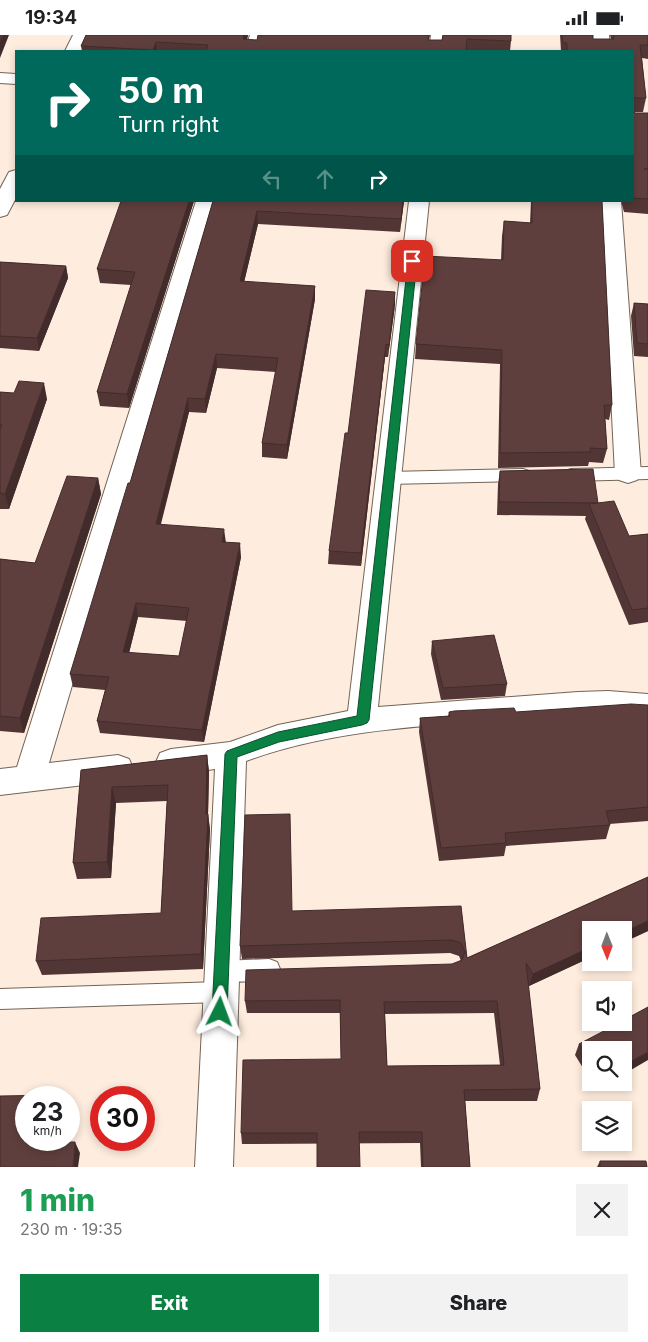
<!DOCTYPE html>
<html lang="en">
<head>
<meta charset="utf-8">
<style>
	:root { --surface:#fff; --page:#f2f2f2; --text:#202124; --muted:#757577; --accent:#0b8043 }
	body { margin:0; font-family:Inter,sans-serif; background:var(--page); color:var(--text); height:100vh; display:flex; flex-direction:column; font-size:19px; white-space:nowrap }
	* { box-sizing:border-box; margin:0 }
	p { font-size:16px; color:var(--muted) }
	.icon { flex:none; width:28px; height:28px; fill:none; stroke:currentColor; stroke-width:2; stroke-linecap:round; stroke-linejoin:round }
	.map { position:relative; height:1132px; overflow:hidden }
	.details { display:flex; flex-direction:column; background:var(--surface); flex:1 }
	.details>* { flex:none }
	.banner { position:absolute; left:15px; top:15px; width:619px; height:152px; border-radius:0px; box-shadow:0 2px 8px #0003; background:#00695c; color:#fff; overflow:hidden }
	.needle { width:32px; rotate:179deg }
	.tools { position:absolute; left:582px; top:886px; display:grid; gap:10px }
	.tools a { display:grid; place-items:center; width:50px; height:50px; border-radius:0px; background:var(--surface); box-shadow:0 2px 8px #0003; font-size:25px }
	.speed { position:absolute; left:15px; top:1051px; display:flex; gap:10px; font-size:25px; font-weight:700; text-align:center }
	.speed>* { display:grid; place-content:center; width:65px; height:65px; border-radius:50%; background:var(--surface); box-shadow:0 2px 8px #0003; line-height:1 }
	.speed small { font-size:12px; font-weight:400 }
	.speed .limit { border:8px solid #d22; background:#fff; color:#111 }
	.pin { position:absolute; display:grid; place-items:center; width:42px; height:42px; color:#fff; margin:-21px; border-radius:10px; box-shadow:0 2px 8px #0006 }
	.me { position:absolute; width:55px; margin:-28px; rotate:3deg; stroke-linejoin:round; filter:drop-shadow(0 0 4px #0008) }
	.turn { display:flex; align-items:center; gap:18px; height:105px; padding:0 20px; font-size:22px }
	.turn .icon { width:65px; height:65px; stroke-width:2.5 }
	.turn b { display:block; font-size:35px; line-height:42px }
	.lanes { display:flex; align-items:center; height:48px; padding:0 20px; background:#0003; justify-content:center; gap:25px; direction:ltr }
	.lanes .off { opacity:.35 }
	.round { display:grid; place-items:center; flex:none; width:52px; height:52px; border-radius:0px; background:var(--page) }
	.headline { display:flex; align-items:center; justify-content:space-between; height:85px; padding:0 20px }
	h1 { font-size:30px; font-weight:800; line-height:38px; color:#1e9e55 }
	.primary-button { display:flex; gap:10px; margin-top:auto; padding:10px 20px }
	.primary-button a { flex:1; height:58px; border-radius:0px; background:var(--accent); color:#fff; font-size:20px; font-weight:800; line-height:58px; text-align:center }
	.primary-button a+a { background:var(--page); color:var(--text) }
	.status { display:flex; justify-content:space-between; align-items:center; height:35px; padding:0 25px; background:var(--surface); direction:ltr }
	.status svg { height:14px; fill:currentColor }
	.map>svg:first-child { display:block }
</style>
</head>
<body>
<div class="status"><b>19:34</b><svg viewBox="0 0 49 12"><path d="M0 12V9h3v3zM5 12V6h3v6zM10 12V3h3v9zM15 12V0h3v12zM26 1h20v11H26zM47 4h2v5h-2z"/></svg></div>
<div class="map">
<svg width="648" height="1132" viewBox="0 0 648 1132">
	<rect width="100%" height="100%" fill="#feedde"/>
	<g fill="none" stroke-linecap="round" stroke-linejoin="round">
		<defs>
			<path id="service" d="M250 0H262L256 16H245Z
				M431 0H443L440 16H429Z
				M648 432V444L571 446 565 444 563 440 565 436 571 434Z
				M523 434 529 436 531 440 529 444 523 446 388 449 382 447 380 443 382 439 388 437Z
				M269 924 277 927 280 934 277 941C263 947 228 949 214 943L211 936 214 929 222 926Z
				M220 947 228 950 231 957 228 964 220 967 0 974V954Z"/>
			<path id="minor" d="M73 0H91L83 16H65Z
				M591 0H609L610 16H592Z
				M0 38 16 39V49L0 48Z
				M16 135V163L7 180 0 182V154L9 137Z
				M196 166H216L49 728 118 720 129 724 133 733 129 742 118 746 0 760V734L17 732Z
				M409 166H429L378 672 578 657 608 656 648 659V683L608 680 578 681C468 689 350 688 246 726L233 1132H195L215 734 171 740 160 736 156 727 160 718 171 714 230 707 278 690 348 676Z
				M601 166H621L641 439 637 445 628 448 619 445 615 439Z"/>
		</defs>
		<use href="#service" stroke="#726457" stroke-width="2"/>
		<use href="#minor" stroke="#726457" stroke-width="2"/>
		<use href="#service" fill="#fff" fill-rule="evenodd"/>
		<use href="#minor" fill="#fff" fill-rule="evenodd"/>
	</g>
	<path fill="#523635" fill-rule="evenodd" d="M86 0H248L247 5H257L430 0 429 5H442L443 0 511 6 510 16H82L81 11Z
		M560 0H593V4H611L610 0H648V24L642 23 646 63 643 77H633L635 78H648V179L624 177 621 166H632V16H561Z
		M194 166 129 373 100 371 97 357 131 250 100 248 97 234Z
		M213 166H404L400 197 258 189 244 247 315 251V264L287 424 262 422V408L276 337 217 333 206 378 189 377 161 489 225 507 241 522 204 707 100 698 97 686 105 655 73 652 70 639 130 448ZM138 582 187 586 179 621 129 618Z
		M531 166H602L612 370 609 385 605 384 607 414 603 428 589 427 588 431 498 433 500 329 415 324 416 309 501 225 502 201 504 186 530 188Z
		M0 227 66 231 68 243 39 316 0 313Z
		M634 268 648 269V322L634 321 631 281Z
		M395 270 388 322H385L361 531 328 529 329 516Z
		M0 357 47 364 9 474H0Z
		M500 436 598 468 629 501 648 499V587L629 590 585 484 586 481 497 480 498 449Z
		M98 443 101 459 24 698 0 696V524L35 528Z
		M432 606 507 649 505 661 441 665 431 619Z
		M648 670V786L609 789 610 790 606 804 506 811 504 821 439 826 419 697 420 683 448 681 449 677H516Z
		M207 720 209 737 208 779 210 795 203 934 42 940 36 926 161 878 167 766 116 768 111 843 77 844 73 828 81 735Z
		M648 842V896L529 951 528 949 540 1054 537 1066H465L470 1132H421L420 1108 242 1109 241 1098 341 1024 340 978H247L245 966 452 929 461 926 459 921 450 918 242 924 240 911 461 871 467 923ZM494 978 500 1030 387 1031 385 979Z
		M579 1009 591 1015V1046L575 1020Z
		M592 1048H607L596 1053Z
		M600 1126 647 1132H597Z"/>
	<path fill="#422c2b" d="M3 0H9L0 23V7Z
		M244 0H248L244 16 243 4Z
		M156 7 157 16H153V15Z
		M189 166H194L129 373 127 359Z
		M403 166H404L400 197 401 184Z
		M257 176 258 189 241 260 240 246Z
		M66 231 68 243 39 316 37 303Z
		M315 251V264L287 424V410Z
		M395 257V270L388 322 389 310Z
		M386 309 385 322 361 531V518Z
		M216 319 217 333 206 378 205 364Z
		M44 348 47 364 9 474 5 459Z
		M188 363 189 377 157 502 156 489Z
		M98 443 101 459 24 698 20 683Z
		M224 494 226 508 222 507Z
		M240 508 241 522 204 707 202 695Z
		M136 568 138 582 126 630 123 617Z
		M207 720 209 737 208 780V779L210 795 203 934 201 919 206 779Z
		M112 752 116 768 111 843 107 827Z
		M648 886V896L624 907V897Z
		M591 912V922L529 951 533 939Z
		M648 1017V1025L624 1039V1030Z
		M599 1048H607L596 1053Z
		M54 1105H60L59 1118 54 1107Z
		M75 1107 80 1118 78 1132H73Z"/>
	<path fill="#5f3f3e" stroke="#422c2b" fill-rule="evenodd" d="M0 0H3L0 7Z
		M86 0H244L243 4 257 5 258 0H429L428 5H442L443 0H511V6L467 4 466 16H206L208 10 156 7 153 15 81 11Z
		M562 0H593V4H614L613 0H648V10H640L646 63H633V76L635 78H648V134H644H648V164L632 163V16H567V8H563Z
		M121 166H189L127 359 97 357 135 237 97 234Z
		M213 166H403L401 184 257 176 240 246 315 251 287 410 262 408 278 323 216 319 205 364 188 363 156 489 224 494 222 507 240 508 202 695 97 686 109 642 70 639 128 448H130ZM136 568 189 573 179 621 123 617Z
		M532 166H602L612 370H604L607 414 590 413 591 417 500 418 502 315 416 309 425 221 503 225 504 186 532 188Z
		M0 227 66 231 37 303 0 301Z
		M366 255 395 257 389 310 386 309 361 518 329 516 345 398H348Z
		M634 268 648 269V309L637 308Z
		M19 346 44 348 5 459 0 458V394L2 390H0V357L14 358Z
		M593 434 598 468 499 467 500 436Z
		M67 441 98 443 20 683 0 681V524L35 528Z
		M614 466 629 501 648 499V573L632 575 589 469Z
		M494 600 507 649 443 653 432 606Z
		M631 669 648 670V772L606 776 610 790 505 798 506 808 441 813 420 683 450 681 449 677 454 676 514 673 516 677Z
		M207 720 206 779H208L201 919 36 926 41 883 161 878 168 750 112 752 107 827 73 828 81 735Z
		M290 779 292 876 461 871 467 923 648 842V886L624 897V895H591V912L533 939 526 928 540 1054 464 1055 470 1132H423L422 1097H359L360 1132H317V1098H241L243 1025 341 1024 340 965 245 966 246 935 452 929 462 925 465 917 461 908 452 905 240 911 245 780ZM497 966 504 1030 387 1031 384 967Z
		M648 972V1017L624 1030V1015H591V1027L579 1009 619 988H624V985Z
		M59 1060V1062H26V1105H54V1107H75L73 1132H0V1061Z
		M600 1126H646L647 1132H600Z"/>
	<path fill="#0b8043" stroke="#07532c" d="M412 223 417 226 369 685 367 688 362 690 279 707 237 722 227 977 225 982 220 984 215 982 212 977 225 719 227 716 278 697 357 681 408 226Z"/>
</svg>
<div class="tools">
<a><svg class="needle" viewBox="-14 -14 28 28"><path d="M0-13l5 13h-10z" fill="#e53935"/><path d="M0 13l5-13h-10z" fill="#757577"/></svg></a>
<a><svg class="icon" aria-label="sound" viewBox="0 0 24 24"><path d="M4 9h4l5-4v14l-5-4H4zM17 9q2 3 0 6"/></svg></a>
<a><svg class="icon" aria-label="search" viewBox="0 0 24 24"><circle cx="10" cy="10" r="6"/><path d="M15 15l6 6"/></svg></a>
<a><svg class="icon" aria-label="layers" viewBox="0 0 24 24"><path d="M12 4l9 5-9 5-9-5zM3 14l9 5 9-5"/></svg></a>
</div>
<div class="speed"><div>23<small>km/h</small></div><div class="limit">30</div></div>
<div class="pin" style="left:412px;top:226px;background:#d93025"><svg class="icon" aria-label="arrive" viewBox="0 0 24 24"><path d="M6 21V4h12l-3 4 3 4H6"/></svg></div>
<svg class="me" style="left:220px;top:977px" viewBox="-20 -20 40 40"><path d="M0-17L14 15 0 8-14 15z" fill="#0b8043" stroke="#fff" stroke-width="4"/></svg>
<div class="banner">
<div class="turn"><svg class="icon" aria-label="right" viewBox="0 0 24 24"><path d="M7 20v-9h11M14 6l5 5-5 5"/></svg><div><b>50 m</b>Turn right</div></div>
<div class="lanes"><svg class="icon off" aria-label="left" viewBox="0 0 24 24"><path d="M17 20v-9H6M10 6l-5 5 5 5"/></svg><svg class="icon off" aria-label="ahead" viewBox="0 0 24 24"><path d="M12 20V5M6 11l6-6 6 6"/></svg><svg class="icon" aria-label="right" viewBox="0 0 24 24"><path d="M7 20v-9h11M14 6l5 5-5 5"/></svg></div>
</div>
</div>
<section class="details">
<div class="headline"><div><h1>1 min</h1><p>230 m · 19:35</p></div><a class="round"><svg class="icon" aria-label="close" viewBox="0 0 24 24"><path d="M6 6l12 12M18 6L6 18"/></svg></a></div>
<div class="primary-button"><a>Exit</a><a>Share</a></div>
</section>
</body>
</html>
